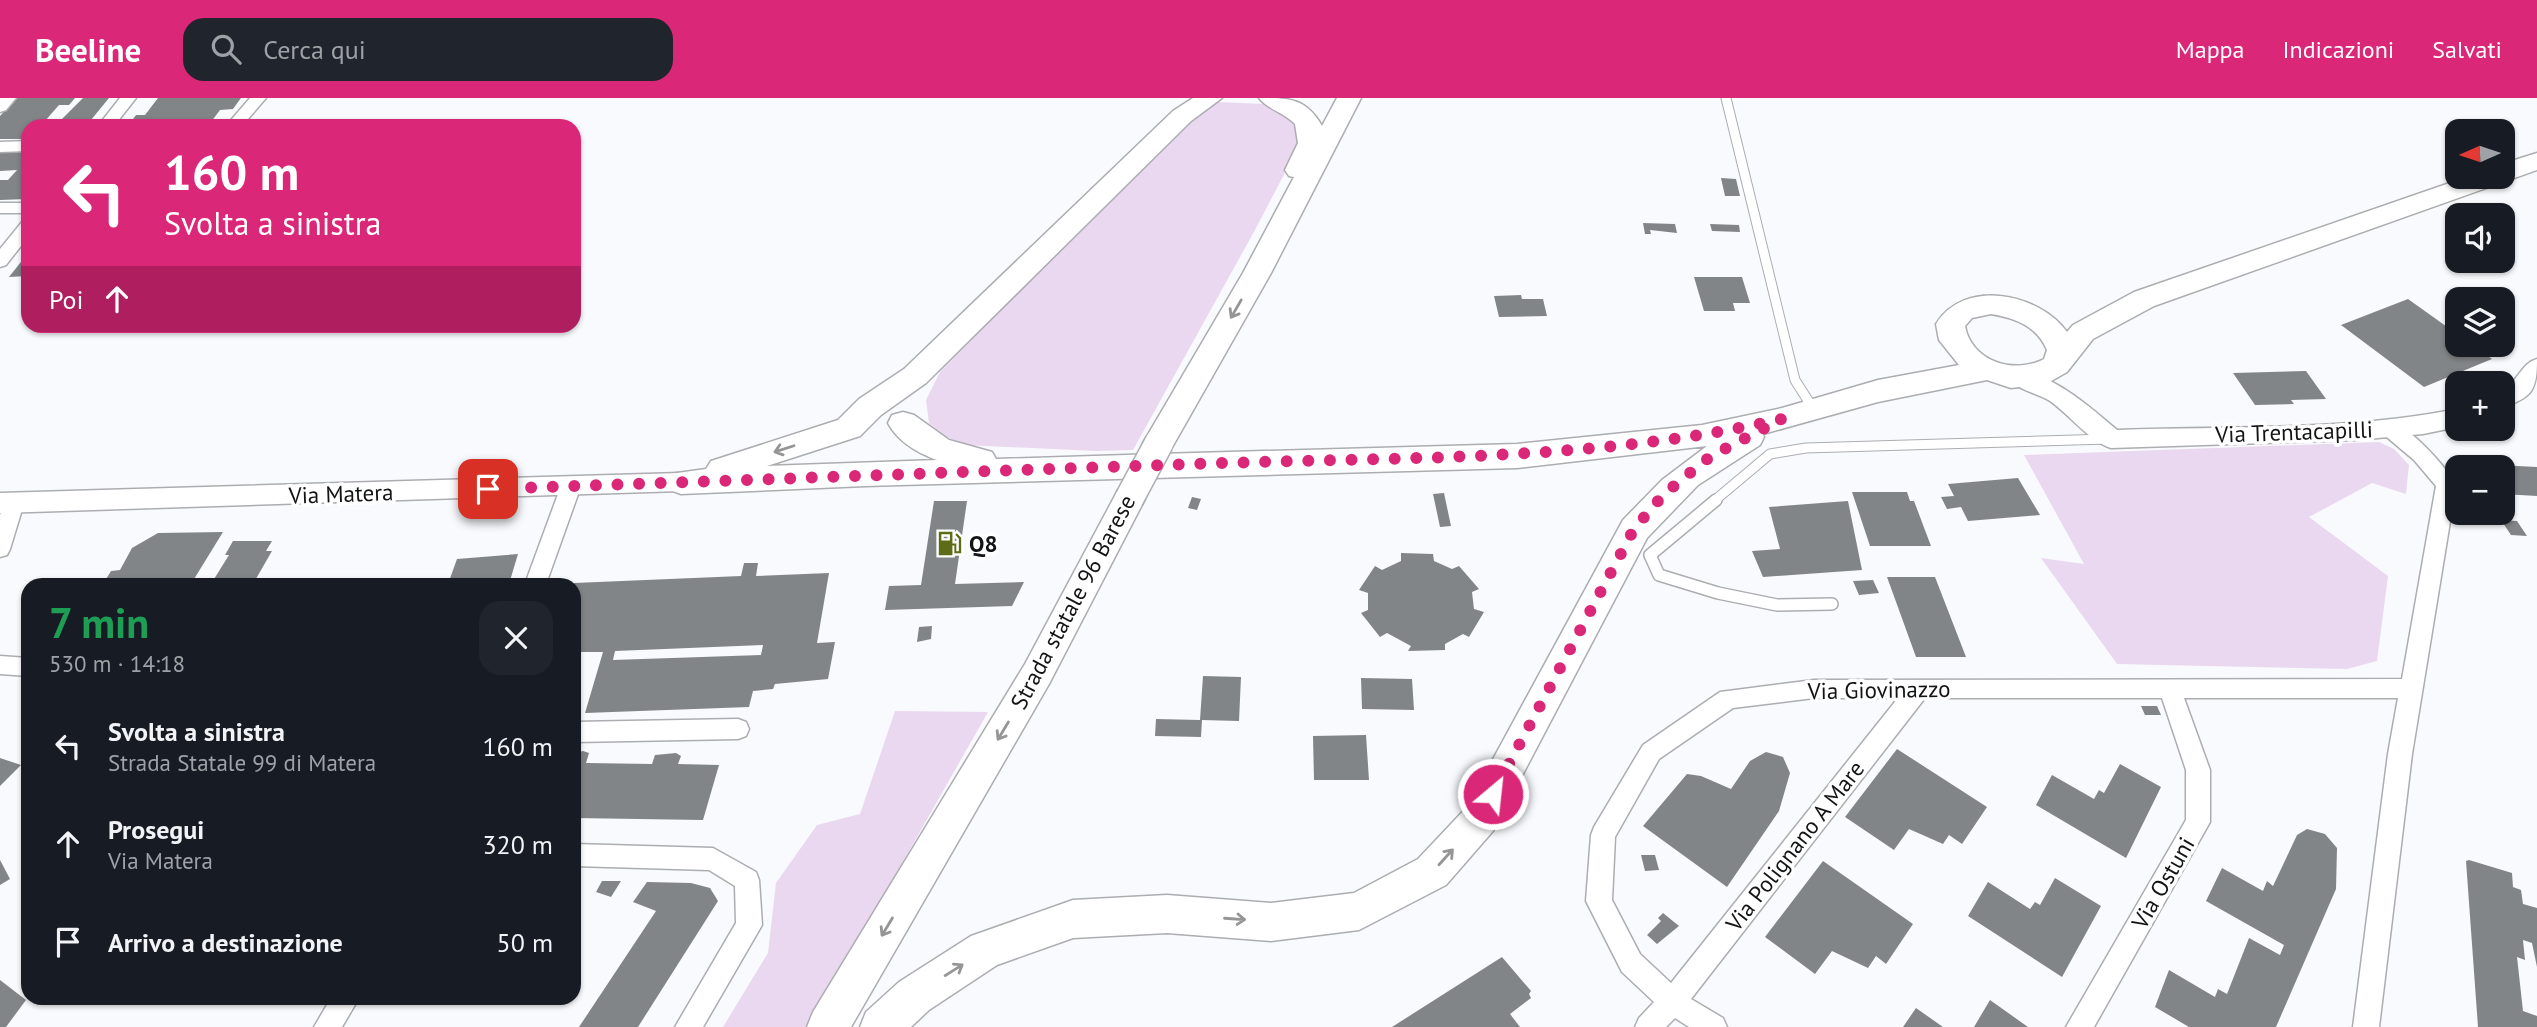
<!DOCTYPE html>
<html lang="it">
<head>
<meta charset="utf-8">
<style>
	:root { --surface:#171b24; --page:#20242c; --text:#f1f3f6; --muted:#9ea1a6; --accent:#db2777 }
	body { margin:0; font-family:"PT Sans",sans-serif; background:var(--page); color:var(--text); height:100vh; display:flex; flex-direction:column; font-size:26px; white-space:nowrap }
	* { box-sizing:border-box; margin:0 }
	p { font-size:23px; color:var(--muted) }
	.icon { flex:none; width:38px; height:38px; fill:none; stroke:currentColor; stroke-width:2; stroke-linecap:round; stroke-linejoin:round }
	.map { position:relative; flex:1; overflow:hidden }
	.details { position:absolute; left:21px; top:480px; width:560px; height:427px; display:flex; flex-direction:column; background:var(--surface); border-radius:21px; box-shadow:0 2px 5px #0004 }
	.details>* { flex:none }
	.hud { position:absolute; left:21px; top:21px; width:560px; height:214px; border-radius:21px; box-shadow:0 2px 5px #0004; background:#db2777; color:#fff; overflow:hidden }
	.needle { width:46px; rotate:267deg }
	.tools { position:absolute; left:2445px; top:21px; display:grid; gap:14px }
	.tools a { display:grid; place-items:center; width:70px; height:70px; border-radius:14px; background:var(--surface); box-shadow:0 2px 5px #0004; font-size:35px }
	.pin { position:absolute; display:grid; place-items:center; width:60px; height:60px; color:#fff; margin:-30px; border-radius:14px; box-shadow:0 4px 10px #0006 }
	.me { position:absolute; width:77px; margin:-38px; rotate:28deg; stroke-linejoin:round; filter:drop-shadow(0 0 5px #0008) }
	.turn { display:flex; align-items:center; gap:24px; height:147px; padding:0 28px; font-size:32px }
	.turn .icon { width:91px; height:91px; stroke-width:2.5 }
	.turn b { display:block; font-size:49px; line-height:60px }
	.then { display:flex; align-items:center; height:66px; padding:0 28px; background:#0003; gap:14px; font-size:26px }
	.round { display:grid; place-items:center; flex:none; width:74px; height:74px; border-radius:21px; background:var(--page) }
	.headline { display:flex; align-items:center; justify-content:space-between; height:119px; padding:0 28px }
	h1 { font-size:42px; font-weight:700; line-height:52px; color:#1e9e55 }
	ul { padding:0; list-style:none }
	li { display:flex; align-items:center; gap:21px; height:98px; padding:0 28px }
	li div { flex:1 }
	li b { display:block; font-size:26px }
	li em { font-style:normal }
	header { display:flex; align-items:center; gap:42px; box-sizing:border-box; height:98px; padding:0 35px; background:var(--accent); color:#fff }
	header strong { font-size:33px }
	nav { display:flex; gap:38px; margin-inline-start:auto; font-size:24px }
	.search { width:490px; height:63px; background:var(--page); display:flex; align-items:center; gap:18px; box-sizing:border-box; padding:0 24px; border-radius:21px; color:var(--muted); font-size:26px }
	.map>svg:first-child { display:block }
</style>
</head>
<body>
<header>
<strong>Beeline</strong>
<div class="search"><svg class="icon" aria-label="search" viewBox="0 0 24 24"><circle cx="10" cy="10" r="6"/><path d="M15 15l6 6"/></svg>Cerca qui</div>
<nav><a>Mappa</a><a>Indicazioni</a><a>Salvati</a></nav>
</header>
<div class="map">
<svg width="2537" height="929" viewBox="0 0 2537 929">
	<rect width="100%" height="100%" fill="#f8fafd"/>
	<path fill="#ead8f0" d="M1219 4 1264 6 1297 25 1300 46 1255 132 1133 352 1096 353 964 347 944 337 929 325 926 302 940 274 1197 13Z
		M2379 344 2394 351 2409 367 2406 396 2372 385 2309 419 2388 478 2377 563 2347 571 2117 566 2041 460 2084 466 2024 357Z
		M895 613 988 614 809 929H723L768 855 776 785 817 727 860 716Z"/>
	<path fill="#828587" fill-rule="evenodd" d="M16 0H75L69 7H59L45 23H60L83 0H109L86 28H28V41H0V18Z
		M158 0H241L233 11 220 12 208 28H128L136 17H145Z
		M28 54V101L0 102V82H8L17 72 0 73V55Z
		M1721 80 1736 81 1740 98H1725Z
		M1643 125 1675 126 1677 135 1650 132 1651 136H1645Z
		M1710 126 1739 127 1740 134 1712 133Z
		M28 155V178L9 179Z
		M1694 179H1742L1750 205H1733L1735 213H1704Z
		M1521 197 1522 201H1543L1547 218 1499 219 1494 198Z
		M2408 201 2457 236V247H2472L2492 261 2424 289 2341 227Z
		M2306 273 2326 301 2291 302 2294 306 2255 307 2233 275Z
		M2478 366 2537 369V398L2502 396V369H2481Z
		M2018 380 2040 417 1968 423 1961 409 1947 411 1941 399 1954 398 1948 386Z
		M1852 394H1907L1910 403H1914L1931 448H1870Z
		M1444 395 1451 428 1440 429 1433 396Z
		M1192 399 1201 401 1197 412 1188 410Z
		M934 403H967L955 486 1024 484 1012 508 885 512 889 488 921 487Z
		M1848 403 1862 472 1763 479 1752 453 1780 451 1769 409Z
		M2501 422 2517 423 2527 438 2511 437Z
		M223 434 191 486H103L111 473 120 472 132 450 158 435Z
		M233 443H272L266 453H272L253 486H211L229 457H225Z
		M1401 455 1433 456 1434 463 1452 471 1459 468 1479 491 1472 494 1474 511 1484 514 1469 539 1463 536 1445 546V552L1408 553 1411 548 1387 535 1380 539 1361 515 1368 512V495L1359 492 1375 468 1382 472 1401 463Z
		M518 456 509 486H448L457 461Z
		M744 465H758L756 478 829 475 817 545 835 544 828 581 775 586 773 591 753 593 749 609 585 615 603 554H574V485L741 478ZM763 547 761 557 613 562 615 553Z
		M1887 479H1935L1966 559H1916Z
		M1873 482 1879 495 1859 497 1853 483Z
		M932 528 931 541 917 544 919 529Z
		M1203 578 1241 579 1239 623 1202 622 1201 639 1155 638 1156 621 1200 622Z
		M1361 580 1412 581 1414 612 1362 611Z
		M2141 608H2157L2161 617H2145Z
		M1366 637 1369 682H1314L1313 638Z
		M1897 651 1987 709 1962 746 1949 737 1943 746 1909 731 1894 752 1845 719Z
		M583 653 589 655 586 665 652 666 655 657 676 655 681 658 678 666 719 667 703 722 574 720V655Z
		M1766 654 1783 659 1790 675 1779 713 1727 789 1643 728 1687 676 1701 678 1731 691 1750 663Z
		M0 660 21 667 0 688Z
		M2120 666 2161 689 2126 760 2036 707 2052 677 2094 701 2099 692 2104 695Z
		M2307 731 2325 736 2337 750 2336 791 2276 929H2189L2155 909 2169 872 2215 899 2218 891 2227 896 2249 840 2280 857 2284 847 2206 803 2222 770 2263 793 2267 783 2273 788 2297 737Z
		M1641 757H1655L1659 772 1645 773Z
		M0 762 10 781 0 787Z
		M2469 762 2512 775 2513 789 2521 792 2523 806 2537 810V869L2532 845 2523 842 2525 862 2517 859 2523 913 2537 918V929H2478L2466 763Z
		M1823 763 1913 826 1886 866 1876 858 1868 870 1832 853 1815 876 1765 839Z
		M2055 780 2101 808 2062 879 1968 818 1988 784 2030 811 2035 804 2040 807Z
		M602 783H621L611 799 596 794Z
		M647 784 691 785 710 790 718 803 638 929H579L656 813 633 804Z
		M1663 815 1679 828 1657 846 1647 837 1661 823 1658 820Z
		M1502 859 1531 893 1529 896 1531 900 1510 916 1520 929H1392Z
		M0 882 26 902 6 929H0Z
		M1990 902 2028 929H1974Z
		M1916 910 1943 929H1903Z"/>
	<g fill="none" stroke-linecap="round" stroke-linejoin="round">
		<defs>
			<path id="service-far1" d="M1726 0 1795 282 1814 312
				M1714 403 1770 356 1806 350 2108 341"/>
			<path id="service" d="M1716 402 1650 457 1659 477 1718 495 1777 507 1832 506"/>
			<path id="minor" d="M0 0H16L6 12 0 14Z
				M120 0H136L114 28H98Z
				M250 0H266L242 28H226Z
				M28 43V53L0 54V44Z
				M0 105H28V115H0Z
				M28 123V139L6 167 0 169V151L22 124Z
				M2389 323C2410 329 2445 367 2456 387L2412 656 2379 929H2353L2388 656 2398 600H2184L2210 672V724L2094 929H2066L2186 722V672L2162 600H1925L1691 901 1723 920 1727 929H1689L1675 920 1666 929H1635L1639 920 1654 904 1622 874 1586 803 1591 737 1594 729 1643 647 1720 594 1814 582 2402 581 2436 388 2414 362 2382 335 2379 330 2382 325ZM1814 600H1898L1671 885 1640 856 1612 802 1615 739 1659 661 1733 610Z
				M571 380 578 383 581 388 546 486H525L561 388 564 383Z
				M14 397 21 400 24 405 10 451 7 457 0 459V417L7 400Z
				M0 558 28 560V578L0 576Z
				M738 621 746 624 749 631 746 638 738 641 574 644V624Z
				M574 746 713 750 756 774 759 782 762 827 703 929H675L736 825 735 788 709 772 574 768Z
				M331 900H359L342 929H314Z"/>
			<path id="tertiary" d="M2537 261C2537 291 2533 300 2502 309V291C2518 285 2521 265 2537 261Z
				M2020 271C2059 282 2087 306 2117 332 2226 328 2350 333 2457 311V329L2423 336 2355 342 2111 350C2089 343 2070 317 2050 303 2038 295 2016 292 2008 279L2012 273Z
				M681 375 690 377 694 384 690 391 681 393 0 415V395Z"/>
			<path id="primary" d="M1193 0H1222L1191 23 926 285 881 317 860 338 767 368 937 362C918 355 898 344 888 325L892 317 903 314 914 317 949 342 992 354 996 361 1158 356 1148 353 1143 345 1243 175 1294 79 1289 78 1285 72 1298 45 1295 26C1285 15 1267 11 1259 0 1289 0 1306 0 1322 28L1337 0H1361L1271 175 1170 353 1160 356 1517 346 1702 327 1782 310 1878 282 1959 267 1939 242 1936 226C1964 180 2039 195 2067 234L2073 227 2134 194 2467 79H2502V66L2537 55V72L2154 208 2093 241 2067 274 2046 286 2011 290 1987 282 1878 304 1763 336 1764 339 1760 347 1698 387 1647 440 1493 733 1446 787 1359 832 1271 843 1167 835 1073 840 997 867 929 912 911 929H860L866 914 899 884 971 838 1073 802 1167 797 1271 805 1354 795 1418 761 1467 709 1623 422 1662 382 1707 348 1517 370 865 388 681 396 670 392 665 384 670 376 706 371 711 363 838 322 859 301 904 271 1173 13ZM1991 216C2015 220 2037 228 2047 252L2044 261C2014 277 1971 263 1965 228L1972 220Z
				M1129 389 1140 392 1145 401 1049 586 851 929H807L813 914 1025 566 1118 392Z"/>
		</defs>
		<use href="#service-far1" stroke="#acadb0" stroke-width="11"/>
		<use href="#service" stroke="#acadb0" stroke-width="14"/>
		<use href="#minor" stroke="#acadb0" stroke-width="3"/>
		<use href="#tertiary" stroke="#acadb0" stroke-width="3"/>
		<use href="#primary" stroke="#acadb0" stroke-width="3"/>
		<use href="#service-far1" stroke="#fff" stroke-width="9"/>
		<use href="#service" stroke="#fff" stroke-width="11"/>
		<use href="#minor" fill="#fff" fill-rule="evenodd"/>
		<use href="#tertiary" fill="#fff" fill-rule="evenodd"/>
		<use href="#primary" fill="#fff" fill-rule="evenodd"/>
		<defs>
			<path id="primary-bridge" d="M1129 401 1159 345"/>
		</defs>
		<use href="#primary-bridge" stroke="#acadb0" stroke-width="31" stroke-linecap="butt"/>
		<use href="#primary-bridge" stroke="#fff" stroke-width="28"/>
	</g>
	<defs><path id="oneway-shaft" d="M-6 0H5M1.5-3L5.5 0L1.5 3" fill="none" stroke-width="1.6" stroke-linecap="round" stroke-linejoin="round" transform="scale(1.75)"/></defs>
	<g stroke="#959596">
		<use href="#oneway-shaft" transform="translate(1236 211) rotate(120)"/>
		<use href="#oneway-shaft" transform="translate(784 351) rotate(162)"/>
		<use href="#oneway-shaft" transform="translate(1003 633) rotate(121)"/>
		<use href="#oneway-shaft" transform="translate(1446 759) rotate(-48)"/>
		<use href="#oneway-shaft" transform="translate(1235 821) rotate(4)"/>
		<use href="#oneway-shaft" transform="translate(887 829) rotate(121)"/>
		<use href="#oneway-shaft" transform="translate(954 872) rotate(-32)"/>
	</g>
	<g fill="none" stroke-linecap="round" stroke-linejoin="round">
		<path stroke="#db2777" stroke-width="12" stroke-dasharray="0 21.6" d="M488 391C733 383 978 373 1224 365 1411 359 1598 363 1782 321L1711 358 1664 396 1634 431 1493 696"/>
	</g>
	<defs>
		<symbol id="fuel-bare" viewBox="-9 -9 18 18"><path d="M-5.5-6h7V0h2V4h1.3V-2.5L3-4.5l.8-.8L6-3V5H2.5V1h-1V6h-7ZM-4.2-4.7v3.2H.2V-4.7Z" fill="#5e6c17" stroke="#fff" stroke-width="2.5" paint-order="stroke"/></symbol>
	</defs>
	<g fill-rule="evenodd">
		<use href="#fuel-bare" x="932" y="428" width="35" height="35"/>
	</g>
	<g text-anchor="middle" stroke-width="7" stroke-linejoin="round" paint-order="stroke">
		<g font-size="23" fill="#131415" stroke="#fff">
			<text transform="translate(2294 334) rotate(-2)" y="8">Via Trentacapilli</text>
			<text transform="translate(341 396) rotate(-2)" y="8">Via Matera</text>
			<text transform="translate(1073 504) rotate(-62)" y="8">Strada statale 96 Barese</text>
			<text transform="translate(1879 592) rotate(-1)" y="8">Via Giovinazzo</text>
			<text transform="translate(1795 748) rotate(-52)" y="8">Via Polignano A Mare</text>
			<text transform="translate(2163 785) rotate(-60)" y="8">Via Ostuni</text>
		</g>
		<g font-size="23" font-weight="bold" fill="#131415" stroke="#fff" text-anchor="start">
			<text x="969" y="454">Q8</text>
		</g>
	</g>
</svg>
<div class="tools">
<a><svg class="needle" viewBox="-14 -14 28 28"><path d="M0-13l5 13h-10z" fill="#e53935"/><path d="M0 13l5-13h-10z" fill="#9ea1a6"/></svg></a>
<a><svg class="icon" aria-label="sound" viewBox="0 0 24 24"><path d="M4 9h4l5-4v14l-5-4H4zM17 9q2 3 0 6"/></svg></a>
<a><svg class="icon" aria-label="layers" viewBox="0 0 24 24"><path d="M12 4l9 5-9 5-9-5zM3 14l9 5 9-5"/></svg></a>
<a>+</a>
<a>−</a>
</div>
<div class="pin" style="left:488px;top:391px;background:#d93025"><svg class="icon" aria-label="arrive" viewBox="0 0 24 24"><path d="M6 21V4h12l-3 4 3 4H6"/></svg></div>
<svg class="me" style="left:1493px;top:696px" viewBox="-20 -20 40 40"><circle r="17" fill="#db2777" stroke="#fff" stroke-width="3"/><path d="M0-11L8 9 0 5-8 9z" fill="#fff"/></svg>
<div class="hud">
<div class="turn"><svg class="icon" aria-label="left" viewBox="0 0 24 24"><path d="M17 20v-9H6M10 6l-5 5 5 5"/></svg><div><b>160 m</b>Svolta a sinistra</div></div>
<div class="then">Poi<svg class="icon" aria-label="ahead" viewBox="0 0 24 24"><path d="M12 20V5M6 11l6-6 6 6"/></svg></div>
</div>
<section class="details">
<div class="headline"><div><h1>7 min</h1><p>530 m · 14:18</p></div><a class="round"><svg class="icon" aria-label="close" viewBox="0 0 24 24"><path d="M6 6l12 12M18 6L6 18"/></svg></a></div>
<ul>
<li><svg class="icon" aria-label="left" viewBox="0 0 24 24"><path d="M17 20v-9H6M10 6l-5 5 5 5"/></svg><div><b>Svolta a sinistra</b><p>Strada Statale 99 di Matera</p></div><em>160 m</em></li>
<li><svg class="icon" aria-label="ahead" viewBox="0 0 24 24"><path d="M12 20V5M6 11l6-6 6 6"/></svg><div><b>Prosegui</b><p>Via Matera</p></div><em>320 m</em></li>
<li><svg class="icon" aria-label="arrive" viewBox="0 0 24 24"><path d="M6 21V4h12l-3 4 3 4H6"/></svg><div><b>Arrivo a destinazione</b></div><em>50 m</em></li>
</ul>
</section>
</div>
</body>
</html>
